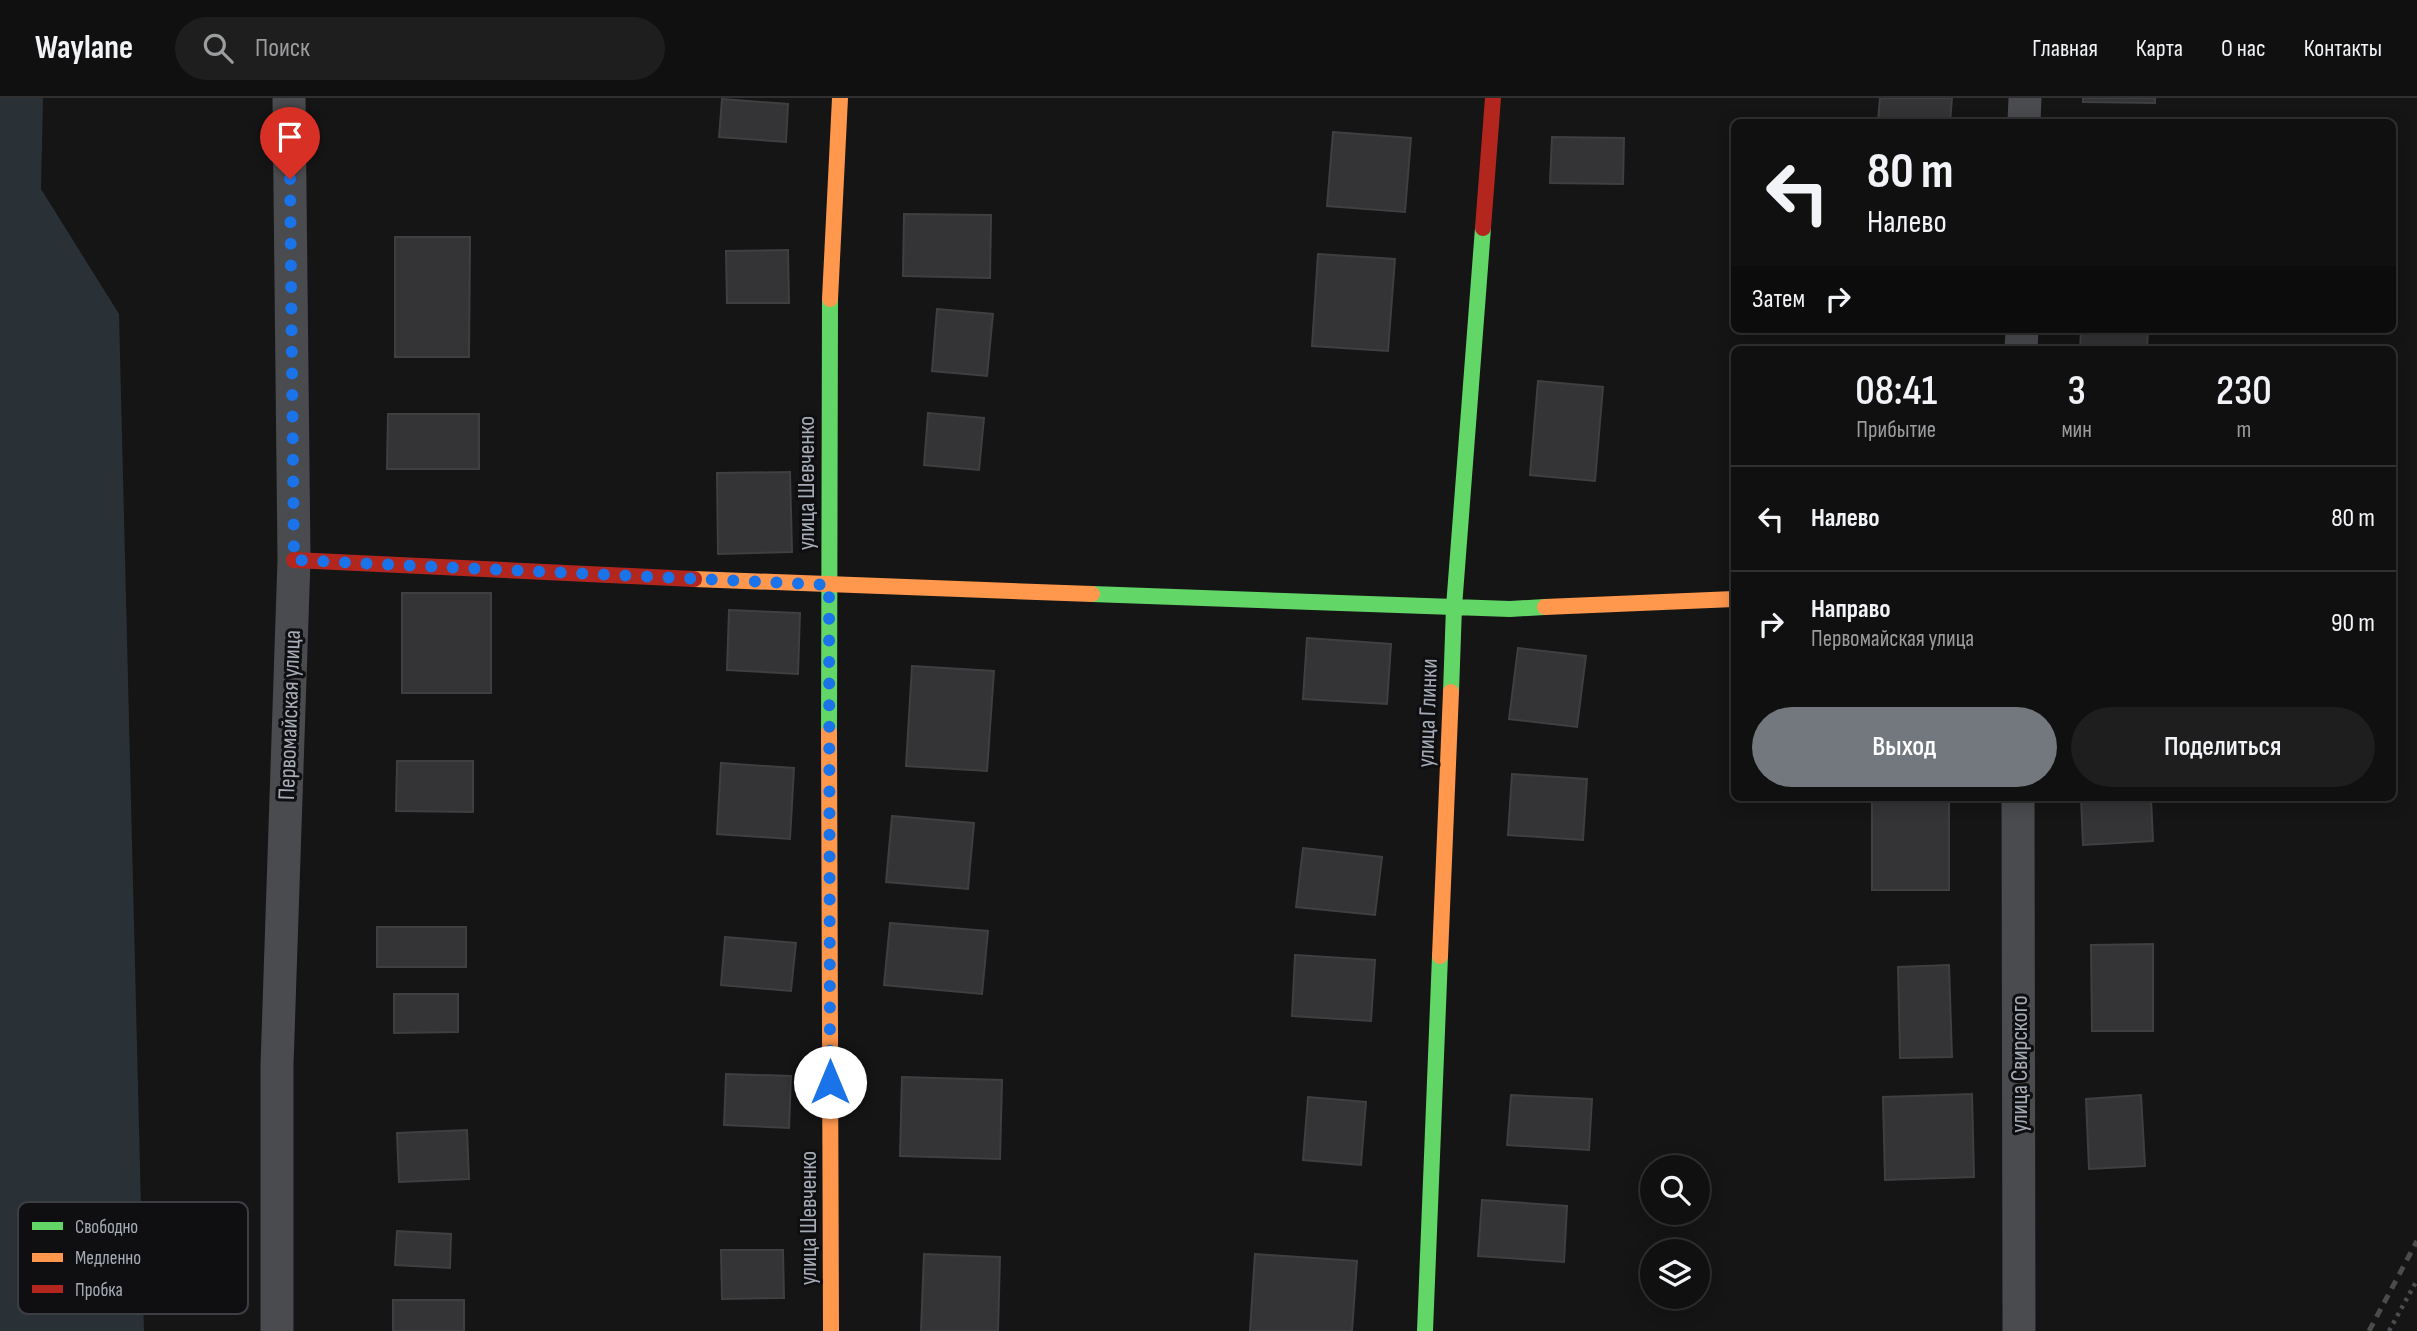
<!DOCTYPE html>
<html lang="ru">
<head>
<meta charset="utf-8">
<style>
	:root { --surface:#101010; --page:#1e1e1e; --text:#f1f3f6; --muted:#9c9d9f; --line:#303030; --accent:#73777e }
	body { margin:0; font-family:"Sofia Sans Condensed",sans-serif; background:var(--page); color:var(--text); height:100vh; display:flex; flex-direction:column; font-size:26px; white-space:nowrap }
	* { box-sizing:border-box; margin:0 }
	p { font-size:23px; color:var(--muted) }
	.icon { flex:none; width:38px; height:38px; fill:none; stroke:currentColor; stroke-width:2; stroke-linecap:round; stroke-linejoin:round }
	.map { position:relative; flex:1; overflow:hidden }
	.sheet { position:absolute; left:1731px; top:248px; width:665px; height:455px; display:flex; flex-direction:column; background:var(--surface); border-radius:10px; box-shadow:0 4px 18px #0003,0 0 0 2px var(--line) }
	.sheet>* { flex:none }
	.top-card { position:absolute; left:1731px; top:21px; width:665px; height:214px; border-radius:10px; box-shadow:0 4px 18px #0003,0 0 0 2px var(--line); background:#101010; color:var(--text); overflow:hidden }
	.buttons { position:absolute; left:1640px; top:1057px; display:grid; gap:14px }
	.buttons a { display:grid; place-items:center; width:70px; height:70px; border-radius:50%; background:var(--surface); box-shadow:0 4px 18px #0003,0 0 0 2px var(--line); font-size:35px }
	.pin { position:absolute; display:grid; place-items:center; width:60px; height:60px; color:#fff; margin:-72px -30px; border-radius:50% 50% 50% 0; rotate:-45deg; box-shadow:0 0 7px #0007 }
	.pin .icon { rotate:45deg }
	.me { position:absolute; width:77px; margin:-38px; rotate:0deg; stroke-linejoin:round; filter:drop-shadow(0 0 5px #0008) }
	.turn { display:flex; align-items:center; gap:24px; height:147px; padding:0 21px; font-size:32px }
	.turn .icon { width:91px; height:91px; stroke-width:2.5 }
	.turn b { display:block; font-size:49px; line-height:60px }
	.then { display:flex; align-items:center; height:66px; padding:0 21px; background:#0003; gap:14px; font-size:26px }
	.eta { display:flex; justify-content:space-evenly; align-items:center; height:119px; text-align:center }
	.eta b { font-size:42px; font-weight:600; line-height:49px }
	.action { display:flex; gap:14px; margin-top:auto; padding:14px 21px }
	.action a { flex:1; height:80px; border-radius:42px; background:var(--accent); color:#fff; font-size:28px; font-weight:600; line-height:80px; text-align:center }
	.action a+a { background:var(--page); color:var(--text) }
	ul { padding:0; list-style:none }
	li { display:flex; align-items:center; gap:21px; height:105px; padding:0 21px; border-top:2px solid var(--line) }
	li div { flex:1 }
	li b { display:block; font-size:26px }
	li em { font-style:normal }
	header { display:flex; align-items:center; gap:42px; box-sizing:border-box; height:98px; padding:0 35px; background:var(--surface); border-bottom:2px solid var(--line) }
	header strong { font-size:33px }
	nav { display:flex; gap:38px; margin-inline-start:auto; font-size:24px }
	.search { width:490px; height:63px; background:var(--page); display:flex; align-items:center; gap:18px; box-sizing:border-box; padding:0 24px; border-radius:38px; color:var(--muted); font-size:26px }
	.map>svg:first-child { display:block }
</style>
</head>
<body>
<header>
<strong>Waylane</strong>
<div class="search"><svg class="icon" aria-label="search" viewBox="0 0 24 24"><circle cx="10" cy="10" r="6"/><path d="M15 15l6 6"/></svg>Поиск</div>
<nav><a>Главная</a><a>Карта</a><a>О нас</a><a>Контакты</a></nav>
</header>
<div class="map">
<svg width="2417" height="1233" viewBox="0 0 2417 1233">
	<rect width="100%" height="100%" fill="#151515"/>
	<path fill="#293137" d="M0 0H43L41 91 119 216 144 1233H0Z"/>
	<path fill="#343436" stroke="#3d3f41" stroke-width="2" d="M1880 0H1952L1950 24H1878Z
		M2083 0H2155V5L2083 4Z
		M722 1 788 6 786 44 719 39Z
		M1333 34 1411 40 1405 114 1327 108Z
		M1552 39 1624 40 1623 86 1550 85Z
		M904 116 991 117 990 180 903 178Z
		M395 139H470L469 259H395Z
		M788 152 789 205H727L726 153Z
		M1318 156 1395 161 1388 253 1312 248Z
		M937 211 993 216 987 278 932 273Z
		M2081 231H2148L2147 252H2080Z
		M1538 283 1603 289 1595 383 1530 377Z
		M928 315 984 320 979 372 924 367Z
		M388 316H479V371H387Z
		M790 374 792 454 718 456 717 375Z
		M402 495H491V595H402Z
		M729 512 800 515 798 576 727 572Z
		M1307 540 1391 546 1387 606 1303 601Z
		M1518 550 1586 558 1577 629 1509 621Z
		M912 568 994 573 987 673 906 668Z
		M397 663H473V714L396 713Z
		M721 665 794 670 790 741 717 736Z
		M1512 676 1587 681 1583 742 1508 737Z
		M1872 700H1949V792H1872Z
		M2081 700H2151L2153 743 2083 747Z
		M892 718 974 725 968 791 886 784Z
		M1303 750 1382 759 1375 817 1296 809Z
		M890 825 988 833 982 896 884 887Z
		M377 829H466V869H377Z
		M725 839 796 845 791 893 721 887Z
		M2153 846V933H2092L2091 847Z
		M1295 857 1375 862 1371 923 1292 918Z
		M1949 867 1952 959 1900 960 1898 869Z
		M394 896H458V934L394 935Z
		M726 976 791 978 789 1030 724 1027Z
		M902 979 1002 982 1000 1061 900 1058Z
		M1972 996 1974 1079 1885 1082 1883 999Z
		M1511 997 1592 1001 1589 1052 1507 1047Z
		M2141 997 2145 1068 2089 1071 2086 1001Z
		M1308 999 1366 1004 1361 1067 1303 1062Z
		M467 1032 469 1081 399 1084 397 1035Z
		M1482 1102 1567 1108 1564 1164 1478 1158Z
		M397 1133 451 1136 450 1170 395 1167Z
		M721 1152H783L784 1200 722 1201Z
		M924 1156 1000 1159 998 1233H921Z
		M1255 1156 1357 1163 1352 1233H1250Z
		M393 1202H464V1233H393Z"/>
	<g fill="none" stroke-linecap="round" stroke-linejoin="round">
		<path stroke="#4b4c50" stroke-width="4.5" stroke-dasharray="3.5 5" stroke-linecap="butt" d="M2389 1233 2417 1182"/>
		<path stroke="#494b4e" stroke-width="33" d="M2024 24 2025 0
			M2021 252 2022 231
			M2018 700 2019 1233
			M277 1233V967L294 462 289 0"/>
		<path stroke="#63d668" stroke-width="16" d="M1092 496 1510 511 1545 509
			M1451 594 1454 509 1483 130
			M829 634 830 201
			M1425 1233 1440 858"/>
		<path stroke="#ff974d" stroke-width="16" d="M830 201 840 0
			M694 481 1092 496
			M1545 509 1734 501
			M829 634 831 1233
			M1440 858 1451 594"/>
		<path stroke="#b3261e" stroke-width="16" d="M1483 130 1493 0
			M294 462 694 481"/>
		<path stroke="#494b4d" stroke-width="5" stroke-dasharray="9 7" stroke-linecap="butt" d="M2369 1233 2417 1143"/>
	</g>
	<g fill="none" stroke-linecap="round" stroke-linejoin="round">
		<path stroke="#1a73e8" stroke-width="12" stroke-dasharray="0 21.6" d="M290 81 294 462 829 487 830 984"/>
	</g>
	<g text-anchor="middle" stroke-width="6" stroke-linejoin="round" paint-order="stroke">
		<g font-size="24" fill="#a6acb6" stroke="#0f0f11">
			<text transform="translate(806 385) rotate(-90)" y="8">улица Шевченко</text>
			<text transform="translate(1427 615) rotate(-88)" y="8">улица Глинки</text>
			<text transform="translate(289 617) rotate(-88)" y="8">Первомайская улица</text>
			<text transform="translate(2019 966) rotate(-90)" y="8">улица Свирского</text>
			<text transform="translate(808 1120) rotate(-90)" y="8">улица Шевченко</text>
		</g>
	</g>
	<rect x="18" y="1104" width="230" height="112" rx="10" fill="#0f0f11" stroke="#3c3e43" stroke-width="2"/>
	<rect x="32" y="1124" width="31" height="8" fill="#63d668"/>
	<rect x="32" y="1155" width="31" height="9" fill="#ff974d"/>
	<rect x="32" y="1187" width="31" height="8" fill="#b3261e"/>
	<g font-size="19" fill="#a6acb6">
		<text x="75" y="1135">Свободно</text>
		<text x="75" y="1166">Медленно</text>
		<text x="75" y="1198">Пробка</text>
	</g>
</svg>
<div class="buttons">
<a><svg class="icon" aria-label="search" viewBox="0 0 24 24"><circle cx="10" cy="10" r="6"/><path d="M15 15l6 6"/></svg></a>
<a><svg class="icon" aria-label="layers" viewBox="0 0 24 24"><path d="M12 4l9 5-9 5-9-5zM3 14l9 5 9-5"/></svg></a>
</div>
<div class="pin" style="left:290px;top:81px;background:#d93025"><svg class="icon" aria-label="arrive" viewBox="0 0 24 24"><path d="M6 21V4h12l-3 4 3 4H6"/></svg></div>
<svg class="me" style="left:830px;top:984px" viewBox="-20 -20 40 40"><circle r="19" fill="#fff"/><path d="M0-13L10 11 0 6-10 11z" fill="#1a73e8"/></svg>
<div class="top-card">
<div class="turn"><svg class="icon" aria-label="left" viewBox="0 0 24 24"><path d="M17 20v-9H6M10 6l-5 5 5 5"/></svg><div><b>80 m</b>Налево</div></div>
<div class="then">Затем<svg class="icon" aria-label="right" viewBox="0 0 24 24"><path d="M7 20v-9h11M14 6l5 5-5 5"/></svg></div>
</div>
<section class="sheet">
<div class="eta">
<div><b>08:41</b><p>Прибытие</p></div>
<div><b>3</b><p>мин</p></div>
<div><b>230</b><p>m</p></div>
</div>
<ul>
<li><svg class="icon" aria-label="left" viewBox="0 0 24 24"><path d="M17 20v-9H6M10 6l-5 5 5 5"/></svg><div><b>Налево</b></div><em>80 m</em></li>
<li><svg class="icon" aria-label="right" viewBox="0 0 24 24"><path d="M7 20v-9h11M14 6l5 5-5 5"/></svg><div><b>Направо</b><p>Первомайская улица</p></div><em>90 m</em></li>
</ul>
<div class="action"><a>Выход</a><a>Поделиться</a></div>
</section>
</div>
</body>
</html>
